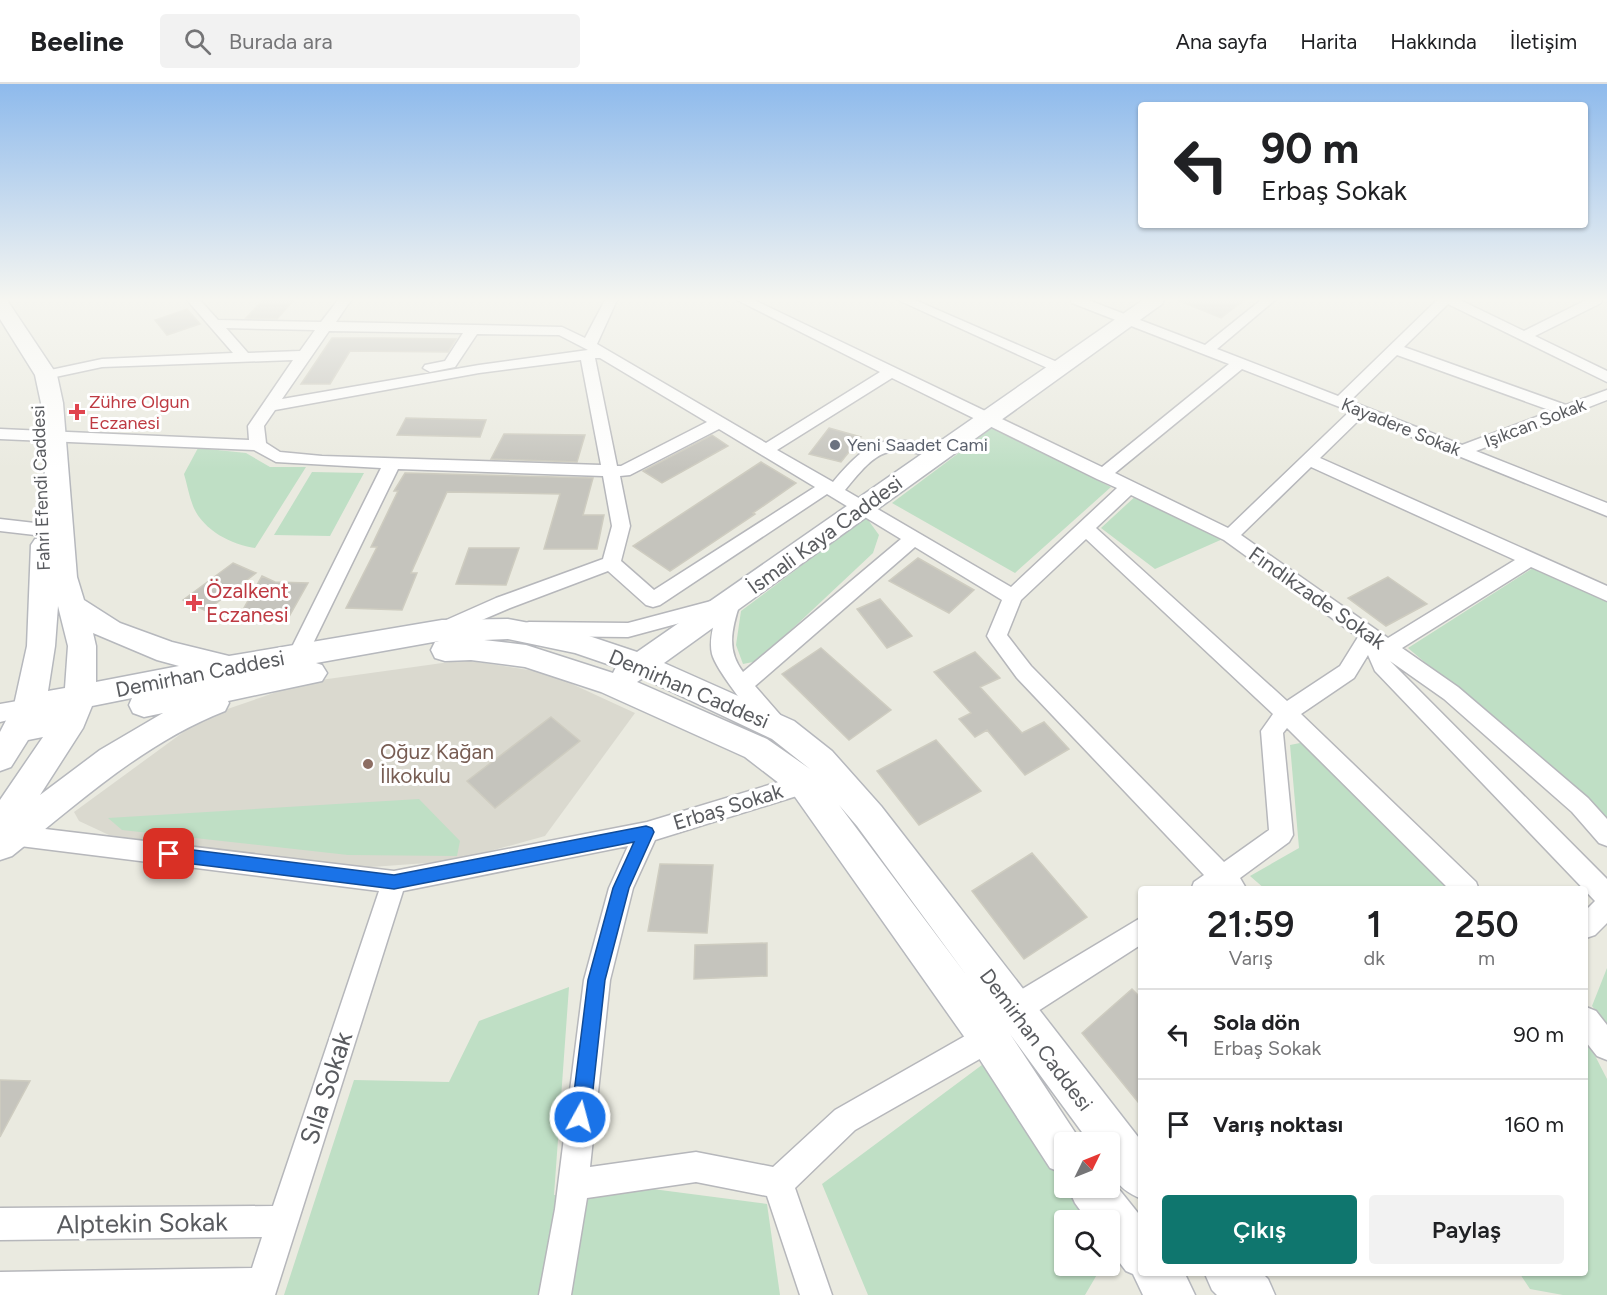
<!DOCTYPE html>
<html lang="tr">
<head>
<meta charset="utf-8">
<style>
	:root { --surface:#fff; --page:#f2f2f2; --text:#202124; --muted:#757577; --line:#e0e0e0; --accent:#0f766e }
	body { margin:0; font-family:Figtree,sans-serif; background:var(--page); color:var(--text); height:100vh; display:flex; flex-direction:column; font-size:22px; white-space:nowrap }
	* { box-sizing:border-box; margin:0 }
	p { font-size:20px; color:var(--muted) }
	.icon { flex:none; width:33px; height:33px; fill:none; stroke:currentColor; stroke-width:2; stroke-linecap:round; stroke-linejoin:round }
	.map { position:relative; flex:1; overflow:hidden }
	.sheet { position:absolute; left:1138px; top:802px; width:450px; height:390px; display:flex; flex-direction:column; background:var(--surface); border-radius:6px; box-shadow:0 2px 4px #0004 }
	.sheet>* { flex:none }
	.banner { position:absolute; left:1138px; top:18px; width:450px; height:126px; border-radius:6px; box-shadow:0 2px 4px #0004; background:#fff; color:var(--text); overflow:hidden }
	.needle { width:39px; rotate:47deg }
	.tools { position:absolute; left:1054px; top:1048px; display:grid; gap:12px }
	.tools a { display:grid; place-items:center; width:66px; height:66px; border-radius:6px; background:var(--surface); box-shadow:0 2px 4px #0004; font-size:30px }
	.pin { position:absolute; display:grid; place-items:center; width:51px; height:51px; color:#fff; margin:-26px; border-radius:12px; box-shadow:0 3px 9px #0006 }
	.me { position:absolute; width:66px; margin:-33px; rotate:7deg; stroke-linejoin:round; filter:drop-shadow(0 0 4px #0008) }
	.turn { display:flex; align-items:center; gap:21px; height:126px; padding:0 24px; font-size:27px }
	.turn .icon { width:78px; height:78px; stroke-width:2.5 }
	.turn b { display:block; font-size:42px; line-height:51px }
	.eta { display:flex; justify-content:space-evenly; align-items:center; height:102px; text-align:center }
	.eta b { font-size:36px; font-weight:600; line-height:42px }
	.cta { display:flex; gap:12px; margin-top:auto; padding:12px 24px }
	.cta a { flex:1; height:69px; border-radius:6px; background:var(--accent); color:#fff; font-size:24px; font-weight:600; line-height:69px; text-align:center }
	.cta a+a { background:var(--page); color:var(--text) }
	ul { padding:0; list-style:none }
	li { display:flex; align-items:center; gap:18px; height:90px; padding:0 24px; border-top:2px solid var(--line) }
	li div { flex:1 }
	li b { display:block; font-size:22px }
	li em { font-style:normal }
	header { display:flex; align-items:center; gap:36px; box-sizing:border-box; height:84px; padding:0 30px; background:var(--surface); border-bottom:2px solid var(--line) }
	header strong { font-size:28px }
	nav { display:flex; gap:33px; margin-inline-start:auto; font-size:21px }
	.search { width:420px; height:54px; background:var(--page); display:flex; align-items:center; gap:15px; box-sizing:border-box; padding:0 21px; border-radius:6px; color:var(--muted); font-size:22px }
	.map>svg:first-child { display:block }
</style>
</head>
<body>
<header>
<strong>Beeline</strong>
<div class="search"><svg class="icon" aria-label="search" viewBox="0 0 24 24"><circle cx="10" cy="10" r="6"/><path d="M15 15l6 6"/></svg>Burada ara</div>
<nav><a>Ana sayfa</a><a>Harita</a><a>Hakkında</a><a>İletişim</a></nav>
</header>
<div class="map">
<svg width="1607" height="1211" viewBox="0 0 1607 1211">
	<rect width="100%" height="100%" fill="#eaeae0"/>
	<path fill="#dad9cf" d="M464 576 548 589 635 629 545 752 454 777 358 784 109 751 79 737 74 728 204 633 306 598Z"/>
	<path fill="#bfdfc5" d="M992 344 1111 403 1015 489 892 419Z
		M198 364 246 369 270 383H306L255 464C231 461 202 445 193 422 189 412 187 400 184 390Z
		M312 388 364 389 330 452 274 451Z
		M1139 409 1225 454 1155 485 1101 444Z
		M866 433 879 451 873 469 758 577 743 580 736 561 741 527Z
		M1536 482 1607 514V734L1408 564Z
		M1305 658 1451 805H1265L1250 792 1299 764 1290 661Z
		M419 715 460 757 457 772 348 771 122 746 108 734Z
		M1607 884V941L1592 922Z
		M569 903 554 1111 645 1104 767 1120 780 1211H284L354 996 449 998 479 937Z
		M1586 959 1589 960 1607 995V1211H1563L1530 1205 1520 1190H1586Z
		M990 975 1065 1087V1104H1076L1098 1137H1065V1182H1102L1085 1211H868L822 1100Z"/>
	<path fill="#c5c4bd" stroke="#ceccc0" stroke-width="1.5" d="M263 216H294L277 235 246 234Z
		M1177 216H1244L1221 234Z
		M187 225 200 240 167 251 155 236Z
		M332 254H384L456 255 448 268 350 267 330 300H301Z
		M406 334 486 336 480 353 397 351Z
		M829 344 861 353 841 378 809 370Z
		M504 350 585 351 577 378 491 375Z
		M712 351 728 362 662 399 643 387Z
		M761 378 796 399 753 429 755 430 670 487 633 462Z
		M405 389 593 394 583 431H604L597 465H544L560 410 447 408 411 489H417L402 526 346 524 377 463H371L398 407H394Z
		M469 464H519L506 501 456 500Z
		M918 474 974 506 949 529 889 497Z
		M233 479 256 489 206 527 183 516Z
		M262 492 275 498 308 499 286 538H236Z
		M1388 493 1427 520 1386 542 1348 514Z
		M880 515 912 552 887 564 857 525Z
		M821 564 891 626 849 656 782 590Z
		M975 568 1000 594 980 603 1022 649 1044 638 1069 665 1025 691 987 646 975 653 959 635 971 629 934 588Z
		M551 633 580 657 495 724 467 697Z
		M936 656 981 707 919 741 877 687Z
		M1032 769 1087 833 1024 875 972 807Z
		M660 780 713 781 707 849 648 847Z
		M767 859V892L694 895 695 861Z
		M1132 905 1142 915V1023L1082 949Z
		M0 996 30 997 0 1053Z"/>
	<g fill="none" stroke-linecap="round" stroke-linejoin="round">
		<defs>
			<path id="street" d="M187 216H200L218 236 321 238 338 216H351L336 238 562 243 585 254 605 216H617L597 260 766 359 880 288 737 216H754L1102 383 1229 280 1072 219 1071 216H1088L1205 261 1261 216H1275L1217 265 1338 312 1437 216H1460L1524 247 1586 216H1602L1601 219 1535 252 1607 287V298L1448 220 1404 263 1566 321 1607 306V316L1476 367 1607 419V432L1362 333 1320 374 1607 502V517L1531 483 1402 564 1458 603 1588 714 1607 735V762L1599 759 1572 728 1444 615 1390 577 1607 795V839L1595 851 1586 854V826L1595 817 1375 587 1368 571 1354 594 1301 630 1476 798 1479 806H1450L1287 644 1283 649 1293 751 1289 758 1240 794 1247 806H1191L1194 798 1204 791 1017 594 990 557 987 552 1002 516 915 463 755 602 789 641 786 647C781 649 777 650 772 648 758 641 716 586 712 570 709 557 713 542 717 529L628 553 529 552 522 550 519 545 522 540 529 538 628 539 730 512 737 514 740 519C732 544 726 566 743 588L901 455 827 410 660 521 653 523 646 521 608 487 510 524 442 553 435 551 432 546 435 541 496 514 603 475 612 442 603 392 398 385 305 576 298 579 291 576 288 571 381 384 276 378 254 366 0 355V345L249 356 248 342 293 276 102 283 46 295 39 291 41 288 102 275 233 269ZM226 244 315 246 300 267 248 269ZM329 247 463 249 445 277 425 281 423 284 430 288 455 283 477 250 559 251 588 266 479 281 282 315ZM1397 271 1552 327 1462 361 1350 317ZM595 274H600L707 338 621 382H617ZM581 276 601 381 322 372 280 368 266 359 264 342 275 326 479 289ZM1242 285 1350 327 1228 444 1115 389ZM892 294 1097 395 1117 404 1011 503 845 406C880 363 886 361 939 374L945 373 947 369 945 365C887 350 872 351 833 398L777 366ZM719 345 815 403 654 506 621 477 630 442 620 392 630 391ZM1311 383 1515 476 1388 554 1241 451ZM1131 411 1224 456 1358 553 1340 582 1287 617 1096 444ZM1086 455 1273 630 1261 647 1269 746 1224 778 1031 582 1007 551 1021 516Z
				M898 216H915L1064 281 1066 284 1059 288 1054 287Z
				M0 435 61 442 67 444 70 448 67 452 61 454 0 447Z
				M29 615 37 617 40 623 37 629 0 638V620Z
				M805 690 813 693 816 700 813 707 655 756 633 804 610 896 590 1083 696 1068 773 1083 835 1026 979 944 989 940 999 944 1003 954 999 964 855 1046 795 1104 832 1211H800L767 1112 696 1098 587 1114 571 1211H539L555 1125 584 896 609 804 628 762 403 807 275 1211H0V1188L252 1184 262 1153 0 1156V1124L273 1122 379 807 12 761 4 758 0 751 4 744 12 741 394 787 647 738Z
				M1142 833V860L1024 936 1014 940 1004 936 1000 926 1004 916Z
				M1586 923 1596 927 1607 941V976L1597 972 1586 958Z"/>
			<path id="secondary" d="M0 216H7L57 291 63 319 77 493 84 516 120 539 172 558 229 572 442 536 508 535 577 548 637 568 1143 216H1164L1162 220 664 579 794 637 832 667 881 722 1142 1058V1115C1112 1103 1110 1088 1110 1059H1090L1010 950 1082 1059H1065V1090L1050 1084 975 968 793 710 745 673 601 608 525 583 471 576 445 577 435 574 431 566 435 558 439 557 316 579 322 581 327 589 322 597 228 617 229 619 225 627C145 658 78 719 12 772L0 776V716L43 653 28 656 11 683 0 687V648L14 621 27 562 31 461 35 455 48 453 41 319 35 291 0 235ZM58 522 68 562 65 604 48 607 55 562ZM93 549 157 576 179 582 96 598V562ZM508 555 575 569 616 583 613 589 526 561 484 556ZM643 594 772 655 810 685 767 655 637 598ZM132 614 129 621 133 629 144 633 163 629 100 666 40 711 83 644 92 622ZM839 721 857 742 967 892Z
				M1110 1094 1142 1134V1190H1185L1195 1211H1143L1133 1190 1126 1187 1110 1166V1137H1088L1075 1119 1068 1104H1110Z
				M1205 1190H1263L1268 1195 1275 1211H1217L1212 1206Z"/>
		</defs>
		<use href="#street" stroke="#b6b7bb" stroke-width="3"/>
		<use href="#secondary" stroke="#b6b8bd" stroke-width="3"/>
		<use href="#street" fill="#fff" fill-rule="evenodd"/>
		<use href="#secondary" fill="#fff" fill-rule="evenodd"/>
	</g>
	<linearGradient id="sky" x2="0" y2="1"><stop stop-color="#8ebaec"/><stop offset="0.56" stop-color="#f6f6f1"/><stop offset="1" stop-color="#f6f6f1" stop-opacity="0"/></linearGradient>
	<rect width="1607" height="385" fill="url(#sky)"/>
	<path fill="#1a73e8" stroke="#114b97" stroke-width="1.5" d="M646 742 652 744 654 748 629 804 605 896 590 1033 587 1039 580 1042 574 1039 571 1033 588 896 613 804 634 758 394 805 169 777 164 775 161 770 164 765 169 763 394 791Z"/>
	<g fill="#e0444e" stroke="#fff" stroke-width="2">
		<path d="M74 319h6v6h6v6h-6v6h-6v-6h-6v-6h6z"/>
		<path d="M191 510h6v6h6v6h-6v6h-6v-6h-6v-6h6z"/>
	</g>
	<circle fill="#6b7280" stroke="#fff" stroke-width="2" cx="835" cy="361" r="6"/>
	<circle fill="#8d6e63" stroke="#fff" stroke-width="2" cx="368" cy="680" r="6"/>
	<g text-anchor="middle" stroke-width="6" stroke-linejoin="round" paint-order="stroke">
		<g font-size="18" fill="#be3a42" stroke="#fff" text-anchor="start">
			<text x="89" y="324">Zühre Olgun<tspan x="89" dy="21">Eczanesi</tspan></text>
		</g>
		<g font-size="18" fill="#595b5f" stroke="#fff">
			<text transform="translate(1535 339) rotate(-21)" y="6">Işıkcan Sokak</text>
			<text transform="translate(1401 343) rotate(22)" y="6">Kayadere Sokak</text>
			<text transform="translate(41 404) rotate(-92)" y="6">Fahri Efendi Caddesi</text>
		</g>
		<g font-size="18" fill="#5b616d" stroke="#fff" text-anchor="start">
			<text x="847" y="367">Yeni Saadet Cami</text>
		</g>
		<g font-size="21" fill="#595b5f" stroke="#fff">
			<text transform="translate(825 451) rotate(-36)" y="7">İsmali Kaya Caddesi</text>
			<text transform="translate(1317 514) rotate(35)" y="7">Fındıkzade Sokak</text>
			<text transform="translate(200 590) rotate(-11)" y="7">Demirhan Caddesi</text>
			<text transform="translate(689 605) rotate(23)" y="7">Demirhan Caddesi</text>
			<text transform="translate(728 723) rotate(-17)" y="7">Erbaş Sokak</text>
			<text transform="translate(1036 956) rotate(53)" y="7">Demirhan Caddesi</text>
		</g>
		<g font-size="21" fill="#be3a42" stroke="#fff" text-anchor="start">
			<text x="206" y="514">Özalkent<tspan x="206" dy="24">Eczanesi</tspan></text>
		</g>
		<g font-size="21" fill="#785e54" stroke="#fff" text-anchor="start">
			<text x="380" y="675">Oğuz Kağan<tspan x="380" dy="24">İlkokulu</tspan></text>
		</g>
		<g font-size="26" fill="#595b5f" stroke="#fff">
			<text transform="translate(326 1004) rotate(-72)" y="9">Sıla Sokak</text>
			<text transform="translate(142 1139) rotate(-1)" y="9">Alptekin Sokak</text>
		</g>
	</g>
</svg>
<div class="tools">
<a><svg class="needle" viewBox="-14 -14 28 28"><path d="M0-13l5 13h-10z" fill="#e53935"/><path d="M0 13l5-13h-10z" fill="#757577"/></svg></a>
<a><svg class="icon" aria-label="search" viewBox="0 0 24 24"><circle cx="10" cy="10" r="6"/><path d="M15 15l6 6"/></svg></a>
</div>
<div class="pin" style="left:169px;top:770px;background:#d93025"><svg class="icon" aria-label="arrive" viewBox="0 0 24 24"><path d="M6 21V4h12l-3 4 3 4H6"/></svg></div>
<svg class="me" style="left:580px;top:1033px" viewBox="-20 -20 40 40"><circle r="17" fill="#1a73e8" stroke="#fff" stroke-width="3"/><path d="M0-11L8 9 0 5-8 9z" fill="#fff"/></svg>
<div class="banner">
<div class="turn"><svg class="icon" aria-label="left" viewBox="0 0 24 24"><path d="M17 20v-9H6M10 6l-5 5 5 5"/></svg><div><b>90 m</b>Erbaş Sokak</div></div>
</div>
<section class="sheet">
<div class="eta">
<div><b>21:59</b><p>Varış</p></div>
<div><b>1</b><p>dk</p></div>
<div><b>250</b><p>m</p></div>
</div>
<ul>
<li><svg class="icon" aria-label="left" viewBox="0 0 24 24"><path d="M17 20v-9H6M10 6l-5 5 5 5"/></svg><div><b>Sola dön</b><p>Erbaş Sokak</p></div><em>90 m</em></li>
<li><svg class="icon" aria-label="arrive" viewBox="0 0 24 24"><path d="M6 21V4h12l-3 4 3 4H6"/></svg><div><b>Varış noktası</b></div><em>160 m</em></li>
</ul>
<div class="cta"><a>Çıkış</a><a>Paylaş</a></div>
</section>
</div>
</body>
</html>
